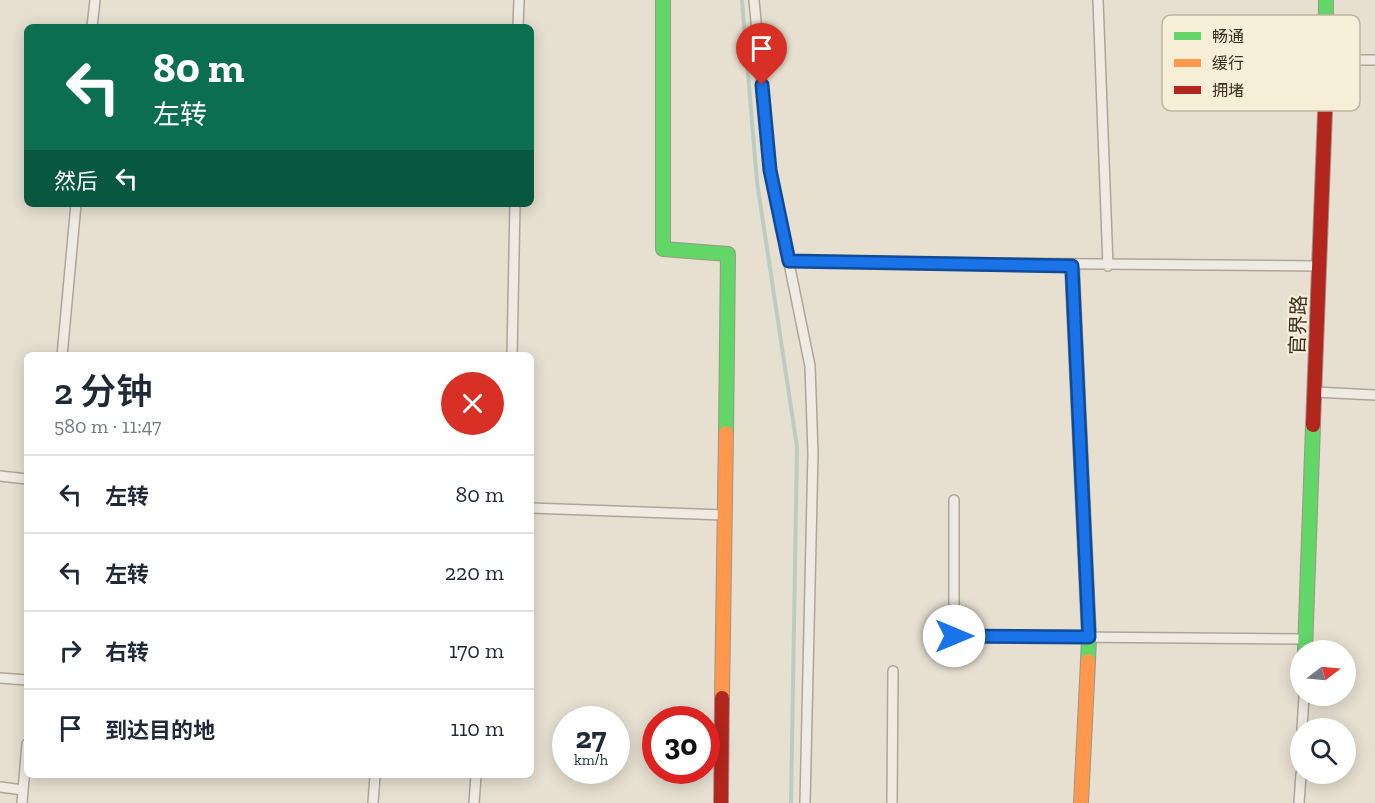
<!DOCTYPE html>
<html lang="zh">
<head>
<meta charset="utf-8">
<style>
	:root { --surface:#fff; --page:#f2f2f3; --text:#1f2937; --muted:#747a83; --line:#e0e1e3 }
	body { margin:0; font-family:"Zilla Slab","Noto Sans SC",serif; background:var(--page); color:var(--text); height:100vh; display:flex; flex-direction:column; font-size:22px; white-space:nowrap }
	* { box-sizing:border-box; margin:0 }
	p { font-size:20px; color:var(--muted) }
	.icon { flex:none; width:33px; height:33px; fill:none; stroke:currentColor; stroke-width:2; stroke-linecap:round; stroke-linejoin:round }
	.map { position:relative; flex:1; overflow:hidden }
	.drawer { position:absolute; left:24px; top:352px; width:510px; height:426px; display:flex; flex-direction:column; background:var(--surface); border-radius:9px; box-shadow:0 3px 15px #0003 }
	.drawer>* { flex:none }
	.banner { position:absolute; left:24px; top:24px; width:510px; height:183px; border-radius:9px; box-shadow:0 3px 15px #0003; background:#0b6e4f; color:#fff; overflow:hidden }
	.needle { width:39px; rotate:74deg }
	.tools { position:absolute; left:1290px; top:640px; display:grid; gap:12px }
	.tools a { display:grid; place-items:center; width:66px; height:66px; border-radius:50%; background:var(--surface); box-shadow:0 3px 15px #0003; font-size:30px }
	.speed { position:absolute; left:552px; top:706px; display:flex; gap:12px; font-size:30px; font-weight:700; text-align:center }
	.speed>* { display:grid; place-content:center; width:78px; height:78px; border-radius:50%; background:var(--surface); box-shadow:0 3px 15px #0003; line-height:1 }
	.speed small { font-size:15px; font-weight:400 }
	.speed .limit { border:9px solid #d22; background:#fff; color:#111 }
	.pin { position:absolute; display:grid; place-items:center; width:51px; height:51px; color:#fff; margin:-62px -26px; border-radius:50% 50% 50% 0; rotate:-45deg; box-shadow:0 0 6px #0007 }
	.pin .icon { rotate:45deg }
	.me { position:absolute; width:66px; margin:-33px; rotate:90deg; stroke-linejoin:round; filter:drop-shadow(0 0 4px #0008) }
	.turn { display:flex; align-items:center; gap:21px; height:126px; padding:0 30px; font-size:27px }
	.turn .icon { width:78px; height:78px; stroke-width:2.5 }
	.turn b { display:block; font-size:42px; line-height:51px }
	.then { display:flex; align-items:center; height:57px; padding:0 30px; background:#0003; gap:12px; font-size:22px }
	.round { display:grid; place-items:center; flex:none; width:63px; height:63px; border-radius:32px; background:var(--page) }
	.summary { display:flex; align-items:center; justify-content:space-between; height:102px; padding:0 30px }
	h1 { font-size:36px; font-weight:600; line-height:45px }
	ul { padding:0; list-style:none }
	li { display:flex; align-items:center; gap:18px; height:78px; padding:0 30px; border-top:2px solid var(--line) }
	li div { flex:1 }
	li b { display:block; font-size:22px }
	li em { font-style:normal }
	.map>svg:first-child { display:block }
</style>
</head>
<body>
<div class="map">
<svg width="1375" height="803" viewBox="0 0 1375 803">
	<rect width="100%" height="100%" fill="#e7e0d1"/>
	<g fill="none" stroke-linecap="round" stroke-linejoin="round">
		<path stroke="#bcccc2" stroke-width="4" d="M742 1 757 182 797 447 791 803"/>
		<defs>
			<path id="street" d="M754 0 770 170 810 366 813 453 805 803
				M1098 0 1108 266
				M92 27 95 0
				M518 27 519 0
				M1327 60H1375
				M789 261 1319 266
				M62 356 76 204
				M512 356 515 204
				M1315 392 1375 395
				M0 476 27 479
				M954 500V636L1306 639
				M531 508 724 515
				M0 678 27 680
				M1302 729 1304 696
				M0 787 23 790
				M22 803 27 744
				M373 803 375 776
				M474 803 476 776
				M892 803 893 671
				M1299 803 1301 774"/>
			<path id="fast" d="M663 0V249L728 254 726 433
				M1325 112 1326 0
				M1072 266 1089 637 1088 661
				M1305 651 1313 425"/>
			<path id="slow" d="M722 698 726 433
				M1081 803 1088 661"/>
			<path id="jam" d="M1313 425 1325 112
				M721 803 722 698"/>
		</defs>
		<use href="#street" stroke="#ada599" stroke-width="12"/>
		<use href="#fast" stroke="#9c958a" stroke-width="16"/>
		<use href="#slow" stroke="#9c958a" stroke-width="16"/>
		<use href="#jam" stroke="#9c958a" stroke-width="16"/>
		<use href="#street" stroke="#efebe3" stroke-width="9"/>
		<use href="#fast" stroke="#63d668" stroke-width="14"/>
		<use href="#slow" stroke="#ff974d" stroke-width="14"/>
		<use href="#jam" stroke="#b3261e" stroke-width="14"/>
	</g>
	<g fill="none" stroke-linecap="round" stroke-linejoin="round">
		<defs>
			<path id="route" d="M762 85 770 170 789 261 1072 266 1089 637 954 636"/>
		</defs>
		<use href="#route" stroke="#114b97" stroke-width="15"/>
		<use href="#route" stroke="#1a73e8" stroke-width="10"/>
	</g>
	<g text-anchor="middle" stroke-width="4.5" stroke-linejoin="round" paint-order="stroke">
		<g font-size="20" fill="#3d2e20" stroke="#f7eed8">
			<text transform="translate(1298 325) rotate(-88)" y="7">官界路</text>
		</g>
	</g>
	<rect x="1162" y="15" width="198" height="96" rx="9" fill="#f7eed8" stroke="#bfb4a1" stroke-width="1.5"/>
	<rect x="1174" y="32" width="27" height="8" fill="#63d668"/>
	<rect x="1174" y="59" width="27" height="8" fill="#ff974d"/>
	<rect x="1174" y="86" width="27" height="8" fill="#b3261e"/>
	<g font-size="16" fill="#3d2e20">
		<text x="1212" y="42">畅通</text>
		<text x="1212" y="69">缓行</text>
		<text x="1212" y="96">拥堵</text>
	</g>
</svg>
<div class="tools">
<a><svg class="needle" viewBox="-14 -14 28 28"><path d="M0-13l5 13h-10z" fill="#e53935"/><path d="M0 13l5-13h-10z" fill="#747a83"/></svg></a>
<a><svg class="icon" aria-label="search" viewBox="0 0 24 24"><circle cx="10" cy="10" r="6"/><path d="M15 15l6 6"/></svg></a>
</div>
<div class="speed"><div>27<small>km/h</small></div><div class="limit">30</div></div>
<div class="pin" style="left:762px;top:85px;background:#d93025"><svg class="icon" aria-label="arrive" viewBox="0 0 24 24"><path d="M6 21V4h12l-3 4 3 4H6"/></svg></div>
<svg class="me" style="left:954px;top:636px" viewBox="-20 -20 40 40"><circle r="19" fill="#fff"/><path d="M0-13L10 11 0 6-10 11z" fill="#1a73e8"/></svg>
<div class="banner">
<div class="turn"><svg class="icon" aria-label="left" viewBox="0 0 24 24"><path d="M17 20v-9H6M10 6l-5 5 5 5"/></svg><div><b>80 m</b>左转</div></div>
<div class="then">然后<svg class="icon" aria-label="left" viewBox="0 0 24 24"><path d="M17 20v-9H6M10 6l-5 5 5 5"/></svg></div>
</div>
<section class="drawer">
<div class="summary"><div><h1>2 分钟</h1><p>580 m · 11:47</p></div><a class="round" style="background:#d93025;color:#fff"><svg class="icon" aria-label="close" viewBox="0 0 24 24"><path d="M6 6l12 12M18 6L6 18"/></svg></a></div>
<ul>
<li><svg class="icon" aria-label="left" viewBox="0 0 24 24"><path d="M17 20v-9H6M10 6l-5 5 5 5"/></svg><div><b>左转</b></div><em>80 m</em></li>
<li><svg class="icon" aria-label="left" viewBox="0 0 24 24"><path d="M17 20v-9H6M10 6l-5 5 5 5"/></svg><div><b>左转</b></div><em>220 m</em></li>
<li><svg class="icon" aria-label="right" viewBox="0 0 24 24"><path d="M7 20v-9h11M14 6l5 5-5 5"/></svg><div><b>右转</b></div><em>170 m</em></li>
<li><svg class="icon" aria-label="arrive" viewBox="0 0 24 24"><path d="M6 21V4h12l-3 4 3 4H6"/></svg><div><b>到达目的地</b></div><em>110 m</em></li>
</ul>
</section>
</div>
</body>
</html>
